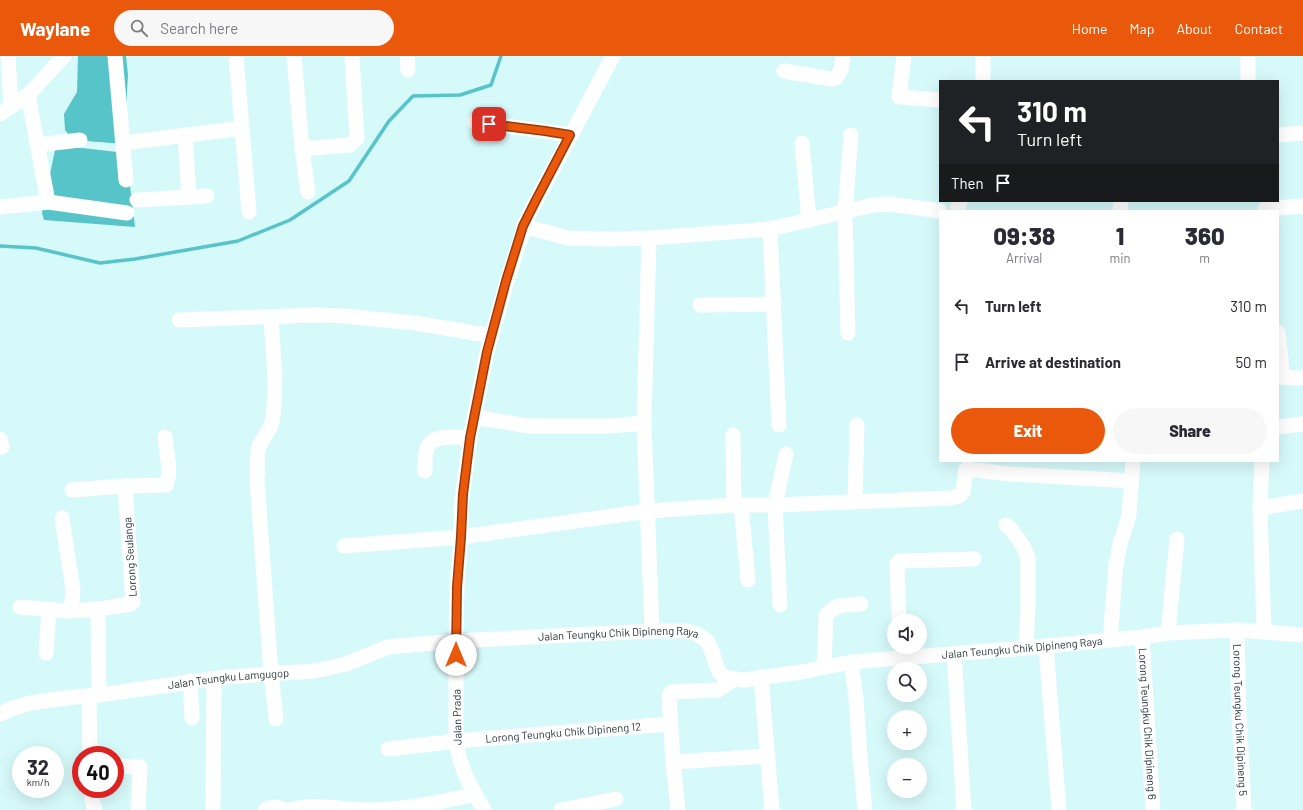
<!DOCTYPE html>
<html lang="en">
<head>
<meta charset="utf-8">
<style>
	:root { --surface:#fff; --page:#f7f7f7; --text:#2b2b33; --muted:#7c7c81; --accent:#ea580c }
	body { margin:0; font-family:Barlow,sans-serif; background:var(--page); color:var(--text); height:100vh; display:flex; flex-direction:column; font-size:15px; white-space:nowrap }
	* { box-sizing:border-box; margin:0 }
	p { font-size:13px; color:var(--muted) }
	.icon { flex:none; width:22px; height:22px; fill:none; stroke:currentColor; stroke-width:2; stroke-linecap:round; stroke-linejoin:round }
	.map { position:relative; flex:1; overflow:hidden }
	.drawer { position:absolute; left:939px; top:154px; width:340px; height:252px; display:flex; flex-direction:column; background:var(--surface); border-radius:0px; box-shadow:0 4px 16px #0002 }
	.drawer>* { flex:none }
	.guide { position:absolute; left:939px; top:24px; width:340px; height:122px; border-radius:0px; box-shadow:0 4px 16px #0002; background:#202124; color:#fff; overflow:hidden }
	.buttons { position:absolute; left:887px; top:558px; display:grid; gap:8px }
	.buttons a { display:grid; place-items:center; width:40px; height:40px; border-radius:50%; background:var(--surface); box-shadow:0 4px 16px #0002; font-size:20px }
	.speed { position:absolute; left:12px; top:690px; display:flex; gap:8px; font-size:20px; font-weight:700; text-align:center }
	.speed>* { display:grid; place-content:center; width:52px; height:52px; border-radius:50%; background:var(--surface); box-shadow:0 4px 16px #0002; line-height:1 }
	.speed small { font-size:10px; font-weight:400 }
	.speed .limit { border:6px solid #d22; background:#fff; color:#111 }
	.pin { position:absolute; display:grid; place-items:center; width:34px; height:34px; color:#fff; margin:-17px; border-radius:8px; box-shadow:0 2px 6px #0006 }
	.me { position:absolute; width:44px; margin:-22px; rotate:0deg; stroke-linejoin:round; filter:drop-shadow(0 0 3px #0008) }
	.turn { display:flex; align-items:center; gap:14px; height:84px; padding:0 12px; font-size:18px }
	.turn .icon { width:52px; height:52px; stroke-width:2.5 }
	.turn b { display:block; font-size:28px; line-height:34px }
	.then { display:flex; align-items:center; height:38px; padding:0 12px; background:#0003; gap:8px; font-size:15px }
	.eta { display:flex; justify-content:space-evenly; align-items:center; height:68px; text-align:center }
	.eta b { font-size:24px; font-weight:800; line-height:28px }
	.button { display:flex; gap:8px; margin-top:auto; padding:8px 12px }
	.button a { flex:1; height:46px; border-radius:24px; background:var(--accent); color:#fff; font-size:16px; font-weight:800; line-height:46px; text-align:center }
	.button a+a { background:var(--page); color:var(--text) }
	ul { padding:0; list-style:none }
	li { display:flex; align-items:center; gap:12px; height:56px; padding:0 12px }
	li div { flex:1 }
	li b { display:block; font-size:15px }
	li em { font-style:normal }
	header { display:flex; align-items:center; gap:24px; box-sizing:border-box; height:56px; padding:0 20px; background:var(--accent); color:#fff }
	header strong { font-size:19px }
	nav { display:flex; gap:22px; margin-inline-start:auto; font-size:14px }
	.search { width:280px; height:36px; background:var(--page); display:flex; align-items:center; gap:10px; box-sizing:border-box; padding:0 14px; border-radius:22px; color:var(--muted); font-size:15px }
	.map>svg:first-child { display:block }
</style>
</head>
<body>
<header>
<strong>Waylane</strong>
<div class="search"><svg class="icon" aria-label="search" viewBox="0 0 24 24"><circle cx="10" cy="10" r="6"/><path d="M15 15l6 6"/></svg>Search here</div>
<nav><a>Home</a><a>Map</a><a>About</a><a>Contact</a></nav>
</header>
<div class="map">
<svg width="1303" height="754" viewBox="0 0 1303 754">
	<rect width="100%" height="100%" fill="#d6f9fa"/>
	<path fill="#57c4c9" d="M78 0H126L128 19 124 88 73 84 65 74 64 58 77 36Z
		M56 89 126 97 135 171 44 164 42 157Z"/>
	<g fill="none" stroke-linecap="round" stroke-linejoin="round">
		<path stroke="#57c4c9" stroke-width="3.5" d="M0 190 36 192 100 207 135 203 238 185 290 164 349 125 389 65 413 40 460 39 491 29 501 0"/>
		<g stroke="#fff" stroke-width="15">
			<path d="M8 0 11 50"/>
			<path d="M115 0 126 124"/>
			<path d="M236 0 249 156"/>
			<path d="M294 0 302 93"/>
			<path d="M407 0 408 14"/>
			<path d="M904 0 899 41 940 44"/>
			<path d="M983 0V25"/>
			<path d="M784 15 831 23 836 22 841 14 843 0"/>
			<path d="M1248 25V0"/>
			<path d="M28 39 48 146"/>
			<path d="M0 58 28 39 64 0"/>
			<path d="M475 66 545 75 569 79"/>
			<path d="M185 79 189 141 207 140"/>
			<path d="M1278 79 1303 77"/>
			<path d="M132 86 242 72"/>
			<path d="M802 87 809 164"/>
			<path d="M37 89 80 84"/>
			<path d="M308 136 302 93 350 89 357 82 352 0"/>
			<path d="M137 144 189 141"/>
			<path d="M0 151 48 146 127 157"/>
			<path d="M1265 153 1303 150"/>
			<path d="M957 155 960 145"/>
			<path d="M1120 155 1121 145"/>
			<path d="M523 170 568 182 609 183 649 182 770 173 873 149 889 148 940 155"/>
			<path d="M770 173 779 369"/>
			<path d="M649 182 644 367 652 575"/>
			<path d="M700 249 774 248"/>
			<path d="M271 261C273 296 278 332 272 366 270 376 262 382 259 391 256 401 258 414 257 425L271 617 276 663"/>
			<path d="M179 264 318 259 344 260 415 267 492 280"/>
			<path d="M1278 276 1283 321"/>
			<path d="M848 277 845 156 851 79"/>
			<path d="M1278 321 1303 322"/>
			<path d="M474 361 528 370H611L644 367"/>
			<path d="M1278 371 1303 368"/>
			<path d="M733 379 734 449"/>
			<path d="M0 383 2 391"/>
			<path d="M1262 405 1260 452 1264 576"/>
			<path d="M425 415C425 408 424 397 428 390 435 378 458 381 470 382"/>
			<path d="M72 434 125 430 166 429C172 415 166 396 165 381"/>
			<path d="M855 445 857 369"/>
			<path d="M741 449 748 524"/>
			<path d="M1260 452 1303 445"/>
			<path d="M62 462 73 534 71 555"/>
			<path d="M1006 469 1011 473 1023 490 1028 502V551L1026 592"/>
			<path d="M344 490 461 481 648 455 734 449H775L951 442 959 440 963 436 966 413 1010 418 1131 425"/>
			<path d="M780 549 775 449 786 398"/>
			<path d="M20 551 67 555 98 553"/>
			<path d="M899 565 897 508 900 505 974 503"/>
			<path id="s1" d="M1237 574 1239 657 1244 754"/>
			<path d="M1168 577 1177 483"/>
			<path id="s2" d="M1142 581 1153 754"/>
			<path d="M1110 584 1116 509 1120 488 1125 473 1129 459 1133 405"/>
			<path d="M1046 590 1059 754"/>
			<path d="M46 597 49 554"/>
			<path d="M954 598 964 754"/>
			<path d="M851 606 856 642 860 701 865 754"/>
			<path d="M824 611 826 560C834 547 847 549 861 548"/>
			<path d="M761 621 772 754"/>
			<path d="M734 623 718 634 672 636 669 639 673 706 768 700"/>
			<path d="M190 625 192 662"/>
			<path d="M99 639 98 553 131 548 133 546 125 430"/>
			<path d="M89 640 90 699"/>
			<path id="s3" d="M0 658 11 653 30 647 66 642 99 639 226 621 314 615 346 608 388 591 456 585 652 575H688L697 578 707 585 712 595 716 609 719 616 723 620 729 622 744 624 801 616 851 606 1026 592 1142 581 1168 577 1237 574 1303 579"/>
			<path id="s4" d="M388 693 456 685 670 668"/>
			<path d="M673 706 678 754"/>
			<path d="M115 710 140 711 138 754"/>
			<path d="M91 733 92 744 95 754"/>
			<path d="M213 754 214 623"/>
			<path d="M265 754C272 750 277 750 285 754"/>
			<path d="M290 754C314 746 341 754 366 754 403 754 439 747 475 738"/>
			<path d="M484 754C471 732 459 710 456 685V585L457 531 461 481V451L470 382 487 296 507 225 528 160 613 0"/>
			<path d="M561 754 616 743"/>
		</g>
	</g>
	<g fill="none" stroke-linecap="round" stroke-linejoin="round">
		<defs>
			<path id="route" d="M456 599 457 531 461 481 463 438 470 382 487 296 506 225 523 170 536 144 570 79 545 75 489 68"/>
		</defs>
		<use href="#route" stroke="#983908" stroke-width="10"/>
		<use href="#route" stroke="#ea580c" stroke-width="7"/>
	</g>
	<g text-anchor="middle" stroke-width="4" stroke-linejoin="round" paint-order="stroke">
		<g font-size="11" fill="#293737" stroke="#fff">
			<text transform="translate(130 501) rotate(-94)" y="4">Lorong Seulanga</text>
			<text dy="4" stroke="none"><textPath href="#s3" startOffset="627">Jalan Teungku Chik Dipineng Raya</textPath></text>
			<text dy="4" stroke="none"><textPath href="#s3" startOffset="1059">Jalan Teungku Chik Dipineng Raya</textPath></text>
			<text dy="4" stroke="none"><textPath href="#s3" startOffset="232">Jalan Teungku Lamgugop</textPath></text>
			<text transform="translate(457 661) rotate(-91)" y="4">Jalan Prada</text>
			<text dy="4" stroke="none"><textPath href="#s1" startOffset="90">Lorong Teungku Chik Dipineng 5</textPath></text>
			<text dy="4" stroke="none"><textPath href="#s2" startOffset="87">Lorong Teungku Chik Dipineng 6</textPath></text>
			<text dy="4" stroke="none"><textPath href="#s4" startOffset="176">Lorong Teungku Chik Dipineng 12</textPath></text>
		</g>
	</g>
</svg>
<div class="buttons">
<a><svg class="icon" aria-label="sound" viewBox="0 0 24 24"><path d="M4 9h4l5-4v14l-5-4H4zM17 9q2 3 0 6"/></svg></a>
<a><svg class="icon" aria-label="search" viewBox="0 0 24 24"><circle cx="10" cy="10" r="6"/><path d="M15 15l6 6"/></svg></a>
<a>+</a>
<a>−</a>
</div>
<div class="speed"><div>32<small>km/h</small></div><div class="limit">40</div></div>
<div class="pin" style="left:489px;top:68px;background:#d93025"><svg class="icon" aria-label="arrive" viewBox="0 0 24 24"><path d="M6 21V4h12l-3 4 3 4H6"/></svg></div>
<svg class="me" style="left:456px;top:599px" viewBox="-20 -20 40 40"><circle r="19" fill="#fff"/><path d="M0-13L10 11 0 6-10 11z" fill="#ea580c"/></svg>
<div class="guide">
<div class="turn"><svg class="icon" aria-label="left" viewBox="0 0 24 24"><path d="M17 20v-9H6M10 6l-5 5 5 5"/></svg><div><b>310 m</b>Turn left</div></div>
<div class="then">Then<svg class="icon" aria-label="arrive" viewBox="0 0 24 24"><path d="M6 21V4h12l-3 4 3 4H6"/></svg></div>
</div>
<section class="drawer">
<div class="eta">
<div><b>09:38</b><p>Arrival</p></div>
<div><b>1</b><p>min</p></div>
<div><b>360</b><p>m</p></div>
</div>
<ul>
<li><svg class="icon" aria-label="left" viewBox="0 0 24 24"><path d="M17 20v-9H6M10 6l-5 5 5 5"/></svg><div><b>Turn left</b></div><em>310 m</em></li>
<li><svg class="icon" aria-label="arrive" viewBox="0 0 24 24"><path d="M6 21V4h12l-3 4 3 4H6"/></svg><div><b>Arrive at destination</b></div><em>50 m</em></li>
</ul>
<div class="button"><a>Exit</a><a>Share</a></div>
</section>
</div>
</body>
</html>
